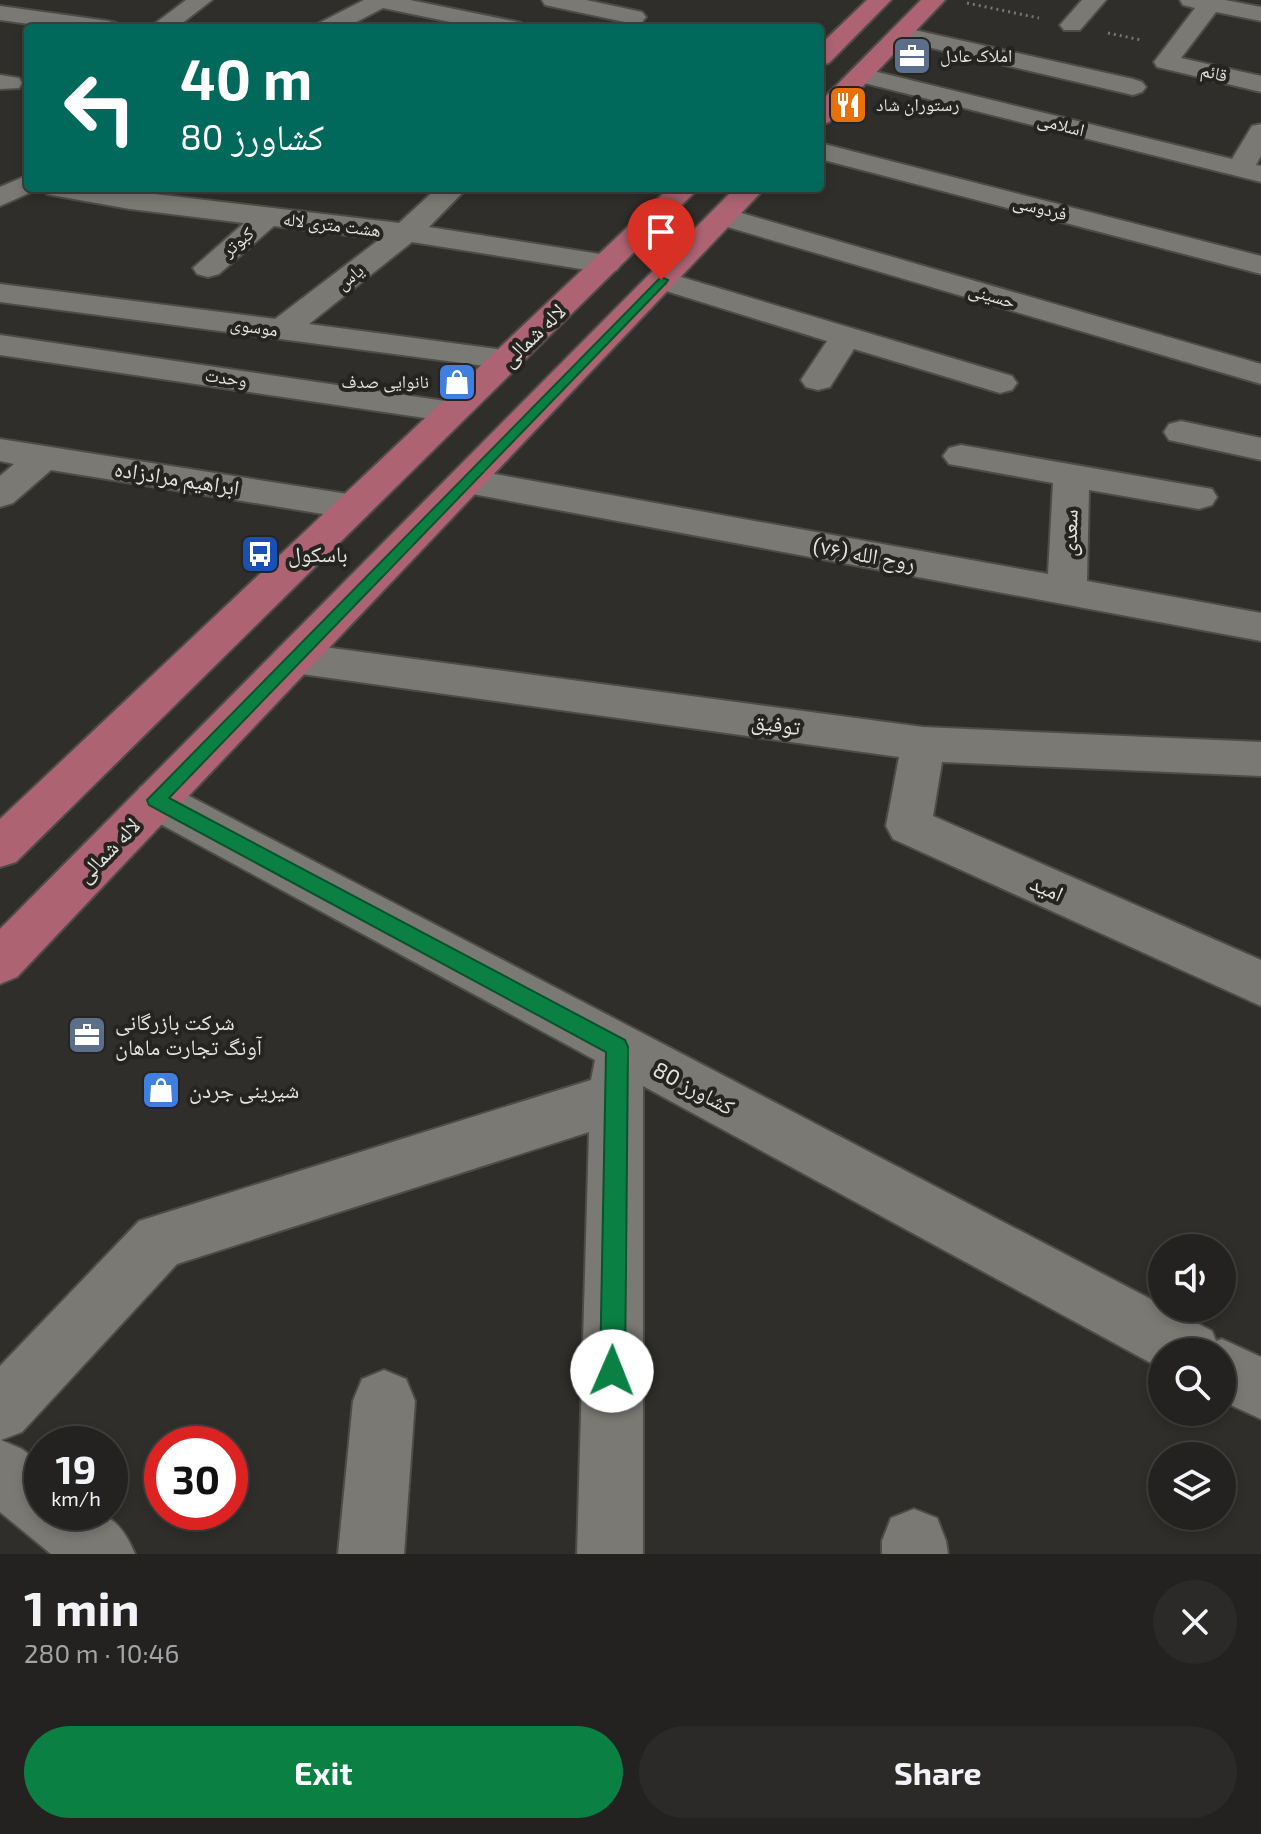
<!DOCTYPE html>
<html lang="en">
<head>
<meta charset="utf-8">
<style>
	:root { --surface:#242220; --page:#2c2a29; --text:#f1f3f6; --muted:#a3a4a5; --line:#413f3e; --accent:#0b8043 }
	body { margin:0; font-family:"Exo 2","Noto Naskh Arabic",sans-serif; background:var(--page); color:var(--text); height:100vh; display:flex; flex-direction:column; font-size:30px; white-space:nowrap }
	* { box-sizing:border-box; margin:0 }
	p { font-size:26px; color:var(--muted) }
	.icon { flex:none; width:44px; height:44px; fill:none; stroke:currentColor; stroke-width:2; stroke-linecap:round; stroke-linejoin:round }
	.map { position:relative; height:1554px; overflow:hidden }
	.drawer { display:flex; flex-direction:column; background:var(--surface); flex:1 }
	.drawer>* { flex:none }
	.banner { position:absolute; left:24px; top:24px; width:800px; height:168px; border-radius:8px; box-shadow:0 4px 12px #0003,0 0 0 2px var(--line); background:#00695c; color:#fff; overflow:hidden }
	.buttons { position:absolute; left:1148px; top:1234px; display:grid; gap:16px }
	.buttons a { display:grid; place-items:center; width:88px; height:88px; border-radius:50%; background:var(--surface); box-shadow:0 4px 12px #0003,0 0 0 2px var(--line); font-size:40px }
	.speed { position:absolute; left:24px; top:1426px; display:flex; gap:16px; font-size:40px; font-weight:700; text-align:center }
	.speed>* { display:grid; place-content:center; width:104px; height:104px; border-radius:50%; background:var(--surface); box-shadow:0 4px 12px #0003,0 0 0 2px var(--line); line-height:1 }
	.speed small { font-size:20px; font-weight:400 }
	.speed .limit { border:12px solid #d22; background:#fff; color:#111 }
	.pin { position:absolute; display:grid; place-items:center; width:68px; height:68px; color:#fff; margin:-82px -34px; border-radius:50% 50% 50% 0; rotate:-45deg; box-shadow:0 0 8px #0007 }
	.pin .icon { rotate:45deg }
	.me { position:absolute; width:88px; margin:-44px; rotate:1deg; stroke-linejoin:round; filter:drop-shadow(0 0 6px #0008) }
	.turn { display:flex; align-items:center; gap:28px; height:168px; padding:0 24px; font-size:36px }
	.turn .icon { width:104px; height:104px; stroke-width:2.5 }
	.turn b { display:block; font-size:56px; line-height:68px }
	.round { display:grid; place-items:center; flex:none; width:84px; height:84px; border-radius:42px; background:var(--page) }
	.head { display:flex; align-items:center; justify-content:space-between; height:136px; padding:0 24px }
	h1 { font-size:48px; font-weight:700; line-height:60px }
	.cta { display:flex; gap:16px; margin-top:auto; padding:16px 24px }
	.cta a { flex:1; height:92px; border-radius:48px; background:var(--accent); color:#fff; font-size:32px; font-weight:700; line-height:92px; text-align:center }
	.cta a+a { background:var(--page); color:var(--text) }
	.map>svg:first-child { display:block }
</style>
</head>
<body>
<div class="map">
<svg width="1261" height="1554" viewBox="0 0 1261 1554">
	<rect width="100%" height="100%" fill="#302e2a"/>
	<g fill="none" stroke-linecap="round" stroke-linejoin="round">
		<defs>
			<path id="minor" d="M186 0H212L176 28H149Z
				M364 0H410L513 21 521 23 525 28H479L383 8 345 28H315L319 23Z
				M542 0H586L642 12 646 17 642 22 634 24 545 5Z
				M1082 0H1106L1080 30H1064L1060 25Z
				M1180 0H1225L1261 7V21L1216 12 1181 58 1261 76V92L1157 67 1154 62 1195 8 1183 5Z
				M0 6 108 21 116 23 120 28H58L0 20Z
				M901 27 1133 79 1142 82 1146 87 1142 92 1133 95 893 39 889 34 893 29Z
				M861 68 1232 159 1252 126 1261 124V156L1256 165 1261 166V182L852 80 849 75 852 70Z
				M0 75 19 78 22 83 19 88 0 89Z
				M820 143 1261 256V274L820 159Z
				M28 175V188L38 189 0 206V187Z
				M43 188H104L399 223 437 188H467L429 227 606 255 617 258 621 264 617 270 606 273 412 242 309 324 520 352 524 359 520 366 508 369 0 302V284L275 319 380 239 274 226 219 274 208 277 197 274 193 268 244 223 130 209 57 196 47 194Z
				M724 208 1261 364V384L714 223 710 217 714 211Z
				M661 271 1012 376 1017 383 1012 390 1000 393 854 349 830 387 818 390 806 387 801 380 827 341 650 286 646 280 650 274Z
				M0 335 452 402 464 405 469 412 464 419 452 422 0 355Z
				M1181 421 1261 438V460L1169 440 1164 432 1169 424Z
				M0 439 354 495 367 498 372 507 367 516 354 519 51 470 13 503 0 507V476L14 464 0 461Z
				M961 445 1212 489 1217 497 1212 505 1199 509 1089 490 1087 581 1261 613V641L467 493 454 489 449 481 454 473 467 469 1048 574 1053 483 949 464 943 456 949 448Z
				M294 643 923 727 1261 742V776L942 762 933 816 1261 960V1006L893 839 886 826 899 757 294 673 280 669 274 658 280 647Z
				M156 782 172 787 1162 1305V1308H1168L1212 1331 1216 1341 1222 1339 1261 1357V1419L1222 1401V1352H1162V1369L643 1086V1554H577L589 1132 177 1264 22 1432 1 1440 22 1449 42 1464V1512C90 1512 113 1502 135 1554H51L0 1512V1366L139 1221 591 1080 595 1060 140 813 134 800 140 787Z
				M384 1370 406 1379 415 1401 404 1554H338L353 1401 362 1379Z
				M914 1509 937 1518 946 1541 948 1554H882V1541L891 1518Z"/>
			<path id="major" d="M867 0H891L829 63 820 65V45Z
				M921 0H945L829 122 820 125V102Z
				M669 188H699L16 862 0 867V819Z
				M735 188H765L17 977 0 984V929Z"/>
		</defs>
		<use href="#minor" stroke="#4d4c48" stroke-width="4"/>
		<use href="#major" stroke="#4d4c48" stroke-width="4"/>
		<path stroke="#777672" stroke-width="3" stroke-dasharray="2 4" stroke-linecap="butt" d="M967 3 1039 18
			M1108 33 1141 40"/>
		<use href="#minor" fill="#7b7974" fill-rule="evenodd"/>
		<use href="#major" fill="#ad6372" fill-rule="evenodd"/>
	</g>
	<path fill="#0b8043" stroke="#07532c" stroke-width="2" d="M661 277 668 280 666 283 169 798 625 1040 628 1047 625 1371 621 1380 612 1384 603 1380 600 1371 606 1052 149 805 147 800Z"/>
	<defs>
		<symbol id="office-square" viewBox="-11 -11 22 22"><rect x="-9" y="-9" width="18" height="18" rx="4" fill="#5c6f8a" stroke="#262420"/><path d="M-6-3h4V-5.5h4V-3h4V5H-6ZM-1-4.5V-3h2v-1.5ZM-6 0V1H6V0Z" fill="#fff"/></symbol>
		<symbol id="restaurant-square" viewBox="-11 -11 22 22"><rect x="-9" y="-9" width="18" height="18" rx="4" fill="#e8710a" stroke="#262420"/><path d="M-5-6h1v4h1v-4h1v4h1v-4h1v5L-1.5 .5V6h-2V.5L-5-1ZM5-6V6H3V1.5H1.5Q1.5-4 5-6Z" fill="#fff"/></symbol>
		<symbol id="shop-square" viewBox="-11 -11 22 22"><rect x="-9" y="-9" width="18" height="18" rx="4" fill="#3f7fe0" stroke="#262420"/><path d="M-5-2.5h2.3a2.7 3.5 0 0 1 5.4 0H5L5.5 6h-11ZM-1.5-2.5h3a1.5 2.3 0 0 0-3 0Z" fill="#fff"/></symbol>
		<symbol id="bus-square" viewBox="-11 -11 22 22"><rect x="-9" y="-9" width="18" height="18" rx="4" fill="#1a4fb4" stroke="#262420"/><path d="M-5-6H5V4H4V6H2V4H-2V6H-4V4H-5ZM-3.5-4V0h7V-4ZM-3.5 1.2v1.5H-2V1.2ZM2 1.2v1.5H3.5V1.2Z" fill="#fff"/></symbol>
	</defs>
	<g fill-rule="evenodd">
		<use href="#office-square" x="890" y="34" width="44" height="44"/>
		<use href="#restaurant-square" x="826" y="83" width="44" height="44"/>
		<use href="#shop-square" x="435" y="360" width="44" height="44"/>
		<use href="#bus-square" x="238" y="532" width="44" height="44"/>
		<use href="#office-square" x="65" y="1013" width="44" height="44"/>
		<use href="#shop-square" x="139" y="1068" width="44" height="44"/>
	</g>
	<g text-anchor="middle" stroke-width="8" stroke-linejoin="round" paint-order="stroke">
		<g font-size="18" fill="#e5e4e1" stroke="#262420" text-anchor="start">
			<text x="940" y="62">املاک عادل</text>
			<text x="876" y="111">رستوران شاد</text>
			<text x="429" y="388" text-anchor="end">نانوایی صدف</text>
		</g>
		<g font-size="18" fill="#e5e4e1" stroke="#262420">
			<text transform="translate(1214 73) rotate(13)" y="6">قائم</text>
			<text transform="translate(1061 125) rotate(14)" y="6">اسلامی</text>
			<text transform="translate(1040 208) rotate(14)" y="6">فردوسی</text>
			<text transform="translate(332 225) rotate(7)" y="6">هشت متری لاله</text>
			<text transform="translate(238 242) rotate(-40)" y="6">کبوتر</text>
			<text transform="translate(350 277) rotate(-38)" y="6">یاس</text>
			<text transform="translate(992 296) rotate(16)" y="6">حسینی</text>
			<text transform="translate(254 327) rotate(8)" y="6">موسوی</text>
			<text transform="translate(226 378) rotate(8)" y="6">وحدت</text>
		</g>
		<g font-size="22" fill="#e5e4e1" stroke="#262420">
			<text transform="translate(533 335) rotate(-44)" y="8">لاله شمالی</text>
			<text transform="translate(177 478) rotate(9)" y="8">ابراهیم مرادزاده</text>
			<text transform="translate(1069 533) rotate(-88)" y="8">سعدی</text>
			<text transform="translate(864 554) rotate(10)" y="8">روح الله (۷۶)</text>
			<text transform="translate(776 724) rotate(8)" y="8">توفیق</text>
			<text transform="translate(108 850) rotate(-46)" y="8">لاله شمالی</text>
			<text transform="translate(1047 888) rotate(24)" y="8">امید</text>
			<text transform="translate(694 1088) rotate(28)" y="8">کشاورز 80</text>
		</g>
		<g font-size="22" fill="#e5e4e1" stroke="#262420" text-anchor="start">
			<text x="288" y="562">باسکول</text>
			<text x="115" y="1030">شرکت بازرگانی<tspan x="115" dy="25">آونگ تجارت ماهان</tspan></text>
			<text x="189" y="1098">شیرینی جردن</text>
		</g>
	</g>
</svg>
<div class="buttons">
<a><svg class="icon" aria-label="sound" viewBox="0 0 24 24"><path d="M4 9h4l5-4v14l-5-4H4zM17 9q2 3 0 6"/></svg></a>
<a><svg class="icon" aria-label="search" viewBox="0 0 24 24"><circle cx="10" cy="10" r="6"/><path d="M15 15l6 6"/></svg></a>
<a><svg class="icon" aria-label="layers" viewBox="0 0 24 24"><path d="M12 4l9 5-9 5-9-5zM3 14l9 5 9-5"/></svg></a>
</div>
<div class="speed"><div>19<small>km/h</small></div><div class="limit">30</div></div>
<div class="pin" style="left:661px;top:280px;background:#d93025"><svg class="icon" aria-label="arrive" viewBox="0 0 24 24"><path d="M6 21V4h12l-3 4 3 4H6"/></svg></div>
<svg class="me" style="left:612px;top:1371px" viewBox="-20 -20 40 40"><circle r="19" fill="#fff"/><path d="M0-13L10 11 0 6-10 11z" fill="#0b8043"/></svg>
<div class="banner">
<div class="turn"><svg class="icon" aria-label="left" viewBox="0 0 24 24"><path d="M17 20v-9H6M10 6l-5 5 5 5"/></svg><div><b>40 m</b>کشاورز 80</div></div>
</div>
</div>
<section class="drawer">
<div class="head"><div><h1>1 min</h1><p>280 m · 10:46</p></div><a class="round"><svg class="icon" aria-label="close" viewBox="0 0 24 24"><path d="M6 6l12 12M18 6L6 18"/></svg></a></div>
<div class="cta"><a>Exit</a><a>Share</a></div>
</section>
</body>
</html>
